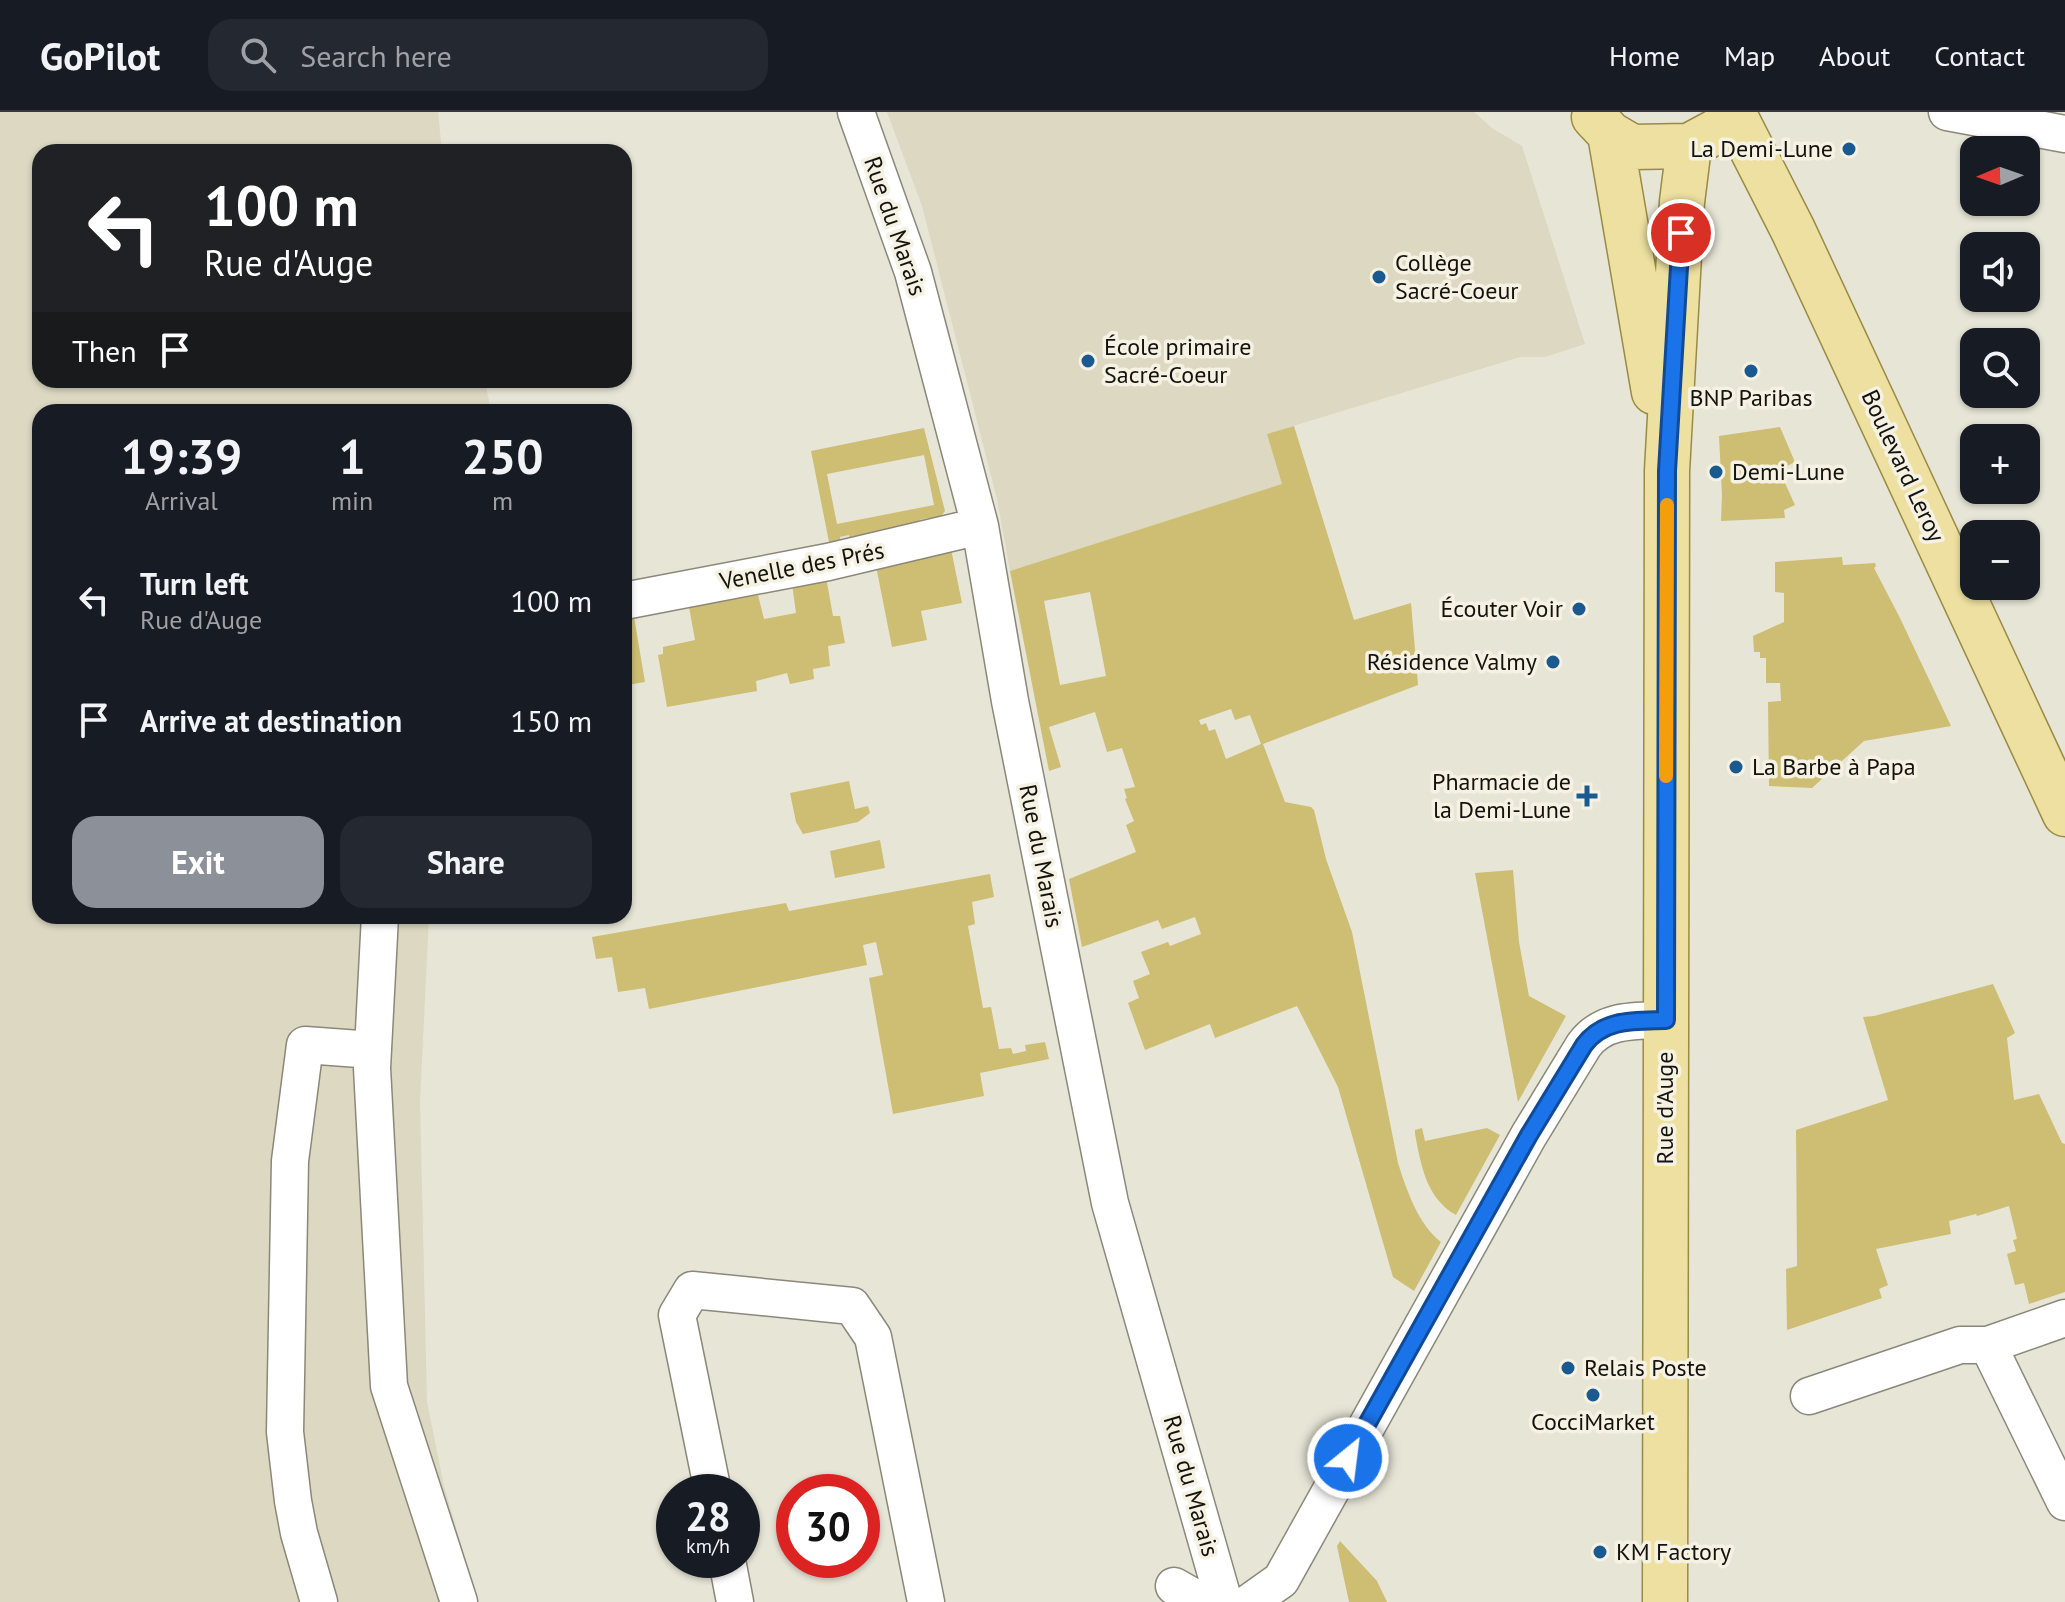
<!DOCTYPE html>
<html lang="en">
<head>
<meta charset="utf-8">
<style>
	:root { --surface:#171b24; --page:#242831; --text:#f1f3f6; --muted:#9ea1a6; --line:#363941; --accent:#8c9099 }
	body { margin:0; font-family:"PT Sans",sans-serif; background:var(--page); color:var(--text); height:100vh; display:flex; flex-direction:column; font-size:30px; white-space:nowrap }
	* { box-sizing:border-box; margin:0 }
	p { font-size:26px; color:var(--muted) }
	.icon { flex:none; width:44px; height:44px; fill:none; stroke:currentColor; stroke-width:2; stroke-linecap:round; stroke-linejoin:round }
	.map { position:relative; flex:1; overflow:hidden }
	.side { position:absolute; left:32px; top:292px; width:600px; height:520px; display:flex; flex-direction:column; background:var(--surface); border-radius:24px; box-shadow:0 2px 6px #0004 }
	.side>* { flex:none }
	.banner { position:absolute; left:32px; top:32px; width:600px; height:244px; border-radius:24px; box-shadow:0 2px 6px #0004; background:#202124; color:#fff; overflow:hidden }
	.needle { width:52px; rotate:268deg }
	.tools { position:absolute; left:1960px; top:24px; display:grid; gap:16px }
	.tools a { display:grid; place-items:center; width:80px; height:80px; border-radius:16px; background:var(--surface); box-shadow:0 2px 6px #0004; font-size:40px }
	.speed { position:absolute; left:656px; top:1362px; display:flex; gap:16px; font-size:40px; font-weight:700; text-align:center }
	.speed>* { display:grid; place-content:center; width:104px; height:104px; border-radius:50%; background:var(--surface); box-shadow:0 2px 6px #0004; line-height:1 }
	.speed small { font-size:20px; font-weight:400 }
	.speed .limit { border:12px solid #d22; background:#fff; color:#111 }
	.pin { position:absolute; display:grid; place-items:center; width:68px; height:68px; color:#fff; margin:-34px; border:4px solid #fff; border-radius:50%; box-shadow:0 2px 8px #0007 }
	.me { position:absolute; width:88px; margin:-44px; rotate:29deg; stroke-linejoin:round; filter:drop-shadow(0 0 6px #0008) }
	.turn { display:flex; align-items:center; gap:28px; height:168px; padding:0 40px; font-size:36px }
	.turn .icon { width:104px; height:104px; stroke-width:2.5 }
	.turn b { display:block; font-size:56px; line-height:68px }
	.then { display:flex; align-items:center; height:76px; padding:0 40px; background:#0003; gap:16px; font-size:30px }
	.eta { display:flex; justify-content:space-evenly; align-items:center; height:136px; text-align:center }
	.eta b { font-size:48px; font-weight:700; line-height:56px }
	.cta { display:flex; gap:16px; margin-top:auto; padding:16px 40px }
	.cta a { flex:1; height:92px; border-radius:24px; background:var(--accent); color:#fff; font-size:32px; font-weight:700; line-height:92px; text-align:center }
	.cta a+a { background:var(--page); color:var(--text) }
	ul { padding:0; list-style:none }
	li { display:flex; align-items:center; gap:24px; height:120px; padding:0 40px }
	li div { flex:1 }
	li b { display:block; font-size:30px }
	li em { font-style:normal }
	header { display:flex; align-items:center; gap:48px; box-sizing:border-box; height:112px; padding:0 40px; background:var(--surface); border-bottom:2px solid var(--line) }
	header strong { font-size:38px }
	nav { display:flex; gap:44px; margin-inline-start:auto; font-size:28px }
	.search { width:560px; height:72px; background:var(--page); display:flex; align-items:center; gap:20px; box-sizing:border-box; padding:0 28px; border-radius:24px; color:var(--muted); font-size:30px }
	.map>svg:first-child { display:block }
</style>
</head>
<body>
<header>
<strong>GoPilot</strong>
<div class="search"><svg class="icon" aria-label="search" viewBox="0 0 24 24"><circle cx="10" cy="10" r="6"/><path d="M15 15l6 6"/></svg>Search here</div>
<nav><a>Home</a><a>Map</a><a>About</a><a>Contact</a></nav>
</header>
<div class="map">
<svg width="2065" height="1490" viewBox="0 0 2065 1490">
	<rect width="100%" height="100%" fill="#e7e5d6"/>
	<path fill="#dcd8c2" d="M0 0H438L442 40H40V268H485L491 300H40V804H429L420 989 427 1290 444 1374 478 1490H0Z
		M887 0H1474L1492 16 1522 34 1585 232 1545 245H1520L1267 322 1283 372 1010 459 997 387 922 94Z"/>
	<path fill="#cebe73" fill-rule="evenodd" d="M1294 314 1354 508 1411 491 1418 573 1263 632 1285 690 1311 695 1314 698 1326 747 1352 820 1398 1051C1407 1079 1418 1112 1441 1130L1414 1179 1393 1165 1338 975 1297 894 1215 926 1210 912 1145 938 1128 891 1139 886 1133 869 1150 862 1141 840 1168 830 1170 834 1201 822 1195 805 1162 817 1158 808 1082 835 1069 767 1136 740 1126 713 1134 709 1125 687 1127 686 1124 677 1135 675 1122 636 1107 640 1095 600 1049 615 1061 655 1049 659 1010 459 1282 372 1267 322ZM1090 480 1106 564 1060 573 1044 489ZM1231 597 1235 608 1250 603 1261 632 1226 647 1215 617 1209 619 1206 611 1201 613 1199 608Z
		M1780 315 1795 350 1779 358 1795 393 1784 398 1785 406 1721 409 1722 383 1719 324Z
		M924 316 945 399 935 412 930 414 928 406 919 408 921 416 850 431 849 423 840 425 841 433 830 435 811 339ZM924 343 934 393 837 412 827 362Z
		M951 437 962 491 921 499 927 528 892 535 876 454Z
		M1842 445 1843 453 1875 451 1876 454 1874 456 1900 506 1951 614 1864 629 1812 676 1769 674 1768 590 1781 589 1780 571H1766V546H1760V540H1754L1753 524 1784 510V481L1775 480V450Z
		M826 465 833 504H840L845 531 828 534 830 554 813 557 814 567 790 572 787 561 756 569 757 579 667 595 658 543 663 542V535L695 528 689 495 758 483 764 507 796 501 792 472Z
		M633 499 645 570 628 573 627 589 624 590V501Z
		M849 669 855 697 868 694 870 701 858 710 803 722 796 710 790 681Z
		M880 728 885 756 835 766 830 739Z
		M1513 758 1519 830 1529 884 1566 904 1518 990 1475 761Z
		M990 762 994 785 972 790 975 812 968 814 983 896 991 895 999 937 1011 936 1013 942 1026 939 1025 933 1045 930 1049 947 980 961 984 984 893 1002 869 866 883 863 876 830 863 833 867 853 649 897 645 876 618 880 612 845 596 847 592 825 786 791 789 799Z
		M1993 872 2015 921 2007 926 2014 988 2039 982 2062 1031 2065 1032V1180L2029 1192 2024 1171 2015 1173 2007 1142 2016 1139 2013 1128 2017 1127 2009 1094 1977 1104 1976 1102 1949 1109 1951 1122 1876 1137 1888 1173 1879 1177 1882 1186 1787 1218 1786 1157 1797 1154 1796 1018 1888 988 1863 905 1874 904Z
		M1422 1016 1425 1029 1487 1016 1500 1023 1456 1103C1426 1086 1421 1053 1415 1022V1018Z
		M1340 1429 1377 1469 1387 1490H1349L1337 1434Z"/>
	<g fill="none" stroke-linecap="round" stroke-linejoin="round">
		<defs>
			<path id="minor" d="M856 0 913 160 980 414 1010 589 1110 1091 1224 1490
				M1947 0 2065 22
				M624 489 828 450 980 414
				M380 804 372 956 389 1274 459 1490
				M1988 1233 2065 1390
				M1809 1284 1960 1233H1988L2065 1206
				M713 1380 677 1203 692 1178 852 1194 873 1225 926 1490
				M727 1448 735 1490
				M1174 1474 1202 1490
				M319 1490 299 1421 293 1389 285 1320 290 1049 305 933 373 938
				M1250 1490 1281 1468 1529 1023 1584 933C1604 906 1636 909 1666 908"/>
			<path id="major" d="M1594 5 1610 22 1632 35 1689 34 1715 20
				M1737 8 1793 118 2065 702
				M1610 22 1654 280
				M1665 1490 1667 359 1682 90 1689 34"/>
		</defs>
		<use href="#minor" stroke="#8b887a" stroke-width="39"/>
		<use href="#major" stroke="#998b44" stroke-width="47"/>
		<use href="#minor" stroke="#fff" stroke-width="36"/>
		<use href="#major" stroke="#ede0a0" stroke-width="44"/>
	</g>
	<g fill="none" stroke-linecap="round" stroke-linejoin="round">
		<defs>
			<path id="route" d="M1348 1346 1529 1023 1584 933C1604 906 1636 909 1666 908L1667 359 1681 121"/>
		</defs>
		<use href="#route" stroke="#114b97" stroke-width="20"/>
		<use href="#route" stroke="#1a73e8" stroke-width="14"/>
		<path stroke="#f59e0b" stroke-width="14" d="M1666 664 1667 393"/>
	</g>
	<g fill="#1a5a90" stroke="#f5f2e3" stroke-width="3">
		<circle cx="1849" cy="37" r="8"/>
		<circle cx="1379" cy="165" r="8"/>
		<circle cx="1088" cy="249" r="8"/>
		<circle cx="1751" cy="259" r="8"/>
		<circle cx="1716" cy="360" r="8"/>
		<circle cx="1579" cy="497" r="8"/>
		<circle cx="1553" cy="550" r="8"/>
		<circle cx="1736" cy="655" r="8"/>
		<path d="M1583 672h8v8h8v8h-8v8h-8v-8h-8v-8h8z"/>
		<circle cx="1568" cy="1256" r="8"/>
		<circle cx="1593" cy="1283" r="8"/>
		<circle cx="1600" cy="1440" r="8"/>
	</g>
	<g text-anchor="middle" stroke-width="7" stroke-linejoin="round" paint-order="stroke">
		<g font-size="24" fill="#13120d" stroke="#f5f2e3" text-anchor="start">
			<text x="1833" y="45" text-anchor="end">La Demi-Lune</text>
			<text x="1395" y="159">Collège<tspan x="1395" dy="28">Sacré-Coeur</tspan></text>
			<text x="1104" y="243">École primaire<tspan x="1104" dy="28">Sacré-Coeur</tspan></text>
			<text x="1751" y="294" text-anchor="middle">BNP Paribas</text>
			<text x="1732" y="368">Demi-Lune</text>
			<text x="1563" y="505" text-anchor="end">Écouter Voir</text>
			<text x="1537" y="558" text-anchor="end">Résidence Valmy</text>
			<text x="1752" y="663">La Barbe à Papa</text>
			<text x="1571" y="678" text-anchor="end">Pharmacie de<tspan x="1571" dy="28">la Demi-Lune</tspan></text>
			<text x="1584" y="1264">Relais Poste</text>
			<text x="1593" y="1318" text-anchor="middle">CocciMarket</text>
			<text x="1616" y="1448">KM Factory</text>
		</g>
		<g font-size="24" fill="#13120d" stroke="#f5f2e3">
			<text transform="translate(895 114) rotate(71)" y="8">Rue du Marais</text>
			<text transform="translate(1903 354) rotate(65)" y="8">Boulevard Leroy</text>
			<text transform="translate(802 454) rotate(-11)" y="8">Venelle des Prés</text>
			<text transform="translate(1041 744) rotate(79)" y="8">Rue du Marais</text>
			<text transform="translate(1665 996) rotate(-90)" y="8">Rue d'Auge</text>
			<text transform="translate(1191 1374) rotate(74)" y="8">Rue du Marais</text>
		</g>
	</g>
</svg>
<div class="tools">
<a><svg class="needle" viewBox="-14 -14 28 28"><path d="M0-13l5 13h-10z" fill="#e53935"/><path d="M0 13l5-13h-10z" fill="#9ea1a6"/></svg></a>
<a><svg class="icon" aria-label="sound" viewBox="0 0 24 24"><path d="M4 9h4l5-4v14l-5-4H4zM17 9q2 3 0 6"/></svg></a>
<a><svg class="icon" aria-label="search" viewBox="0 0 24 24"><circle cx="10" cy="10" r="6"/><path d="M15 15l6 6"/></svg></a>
<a>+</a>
<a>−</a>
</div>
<div class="speed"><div>28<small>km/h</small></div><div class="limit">30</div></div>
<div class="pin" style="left:1681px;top:121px;background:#d93025"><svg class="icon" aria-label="arrive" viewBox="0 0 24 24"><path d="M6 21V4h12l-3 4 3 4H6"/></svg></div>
<svg class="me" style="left:1348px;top:1346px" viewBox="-20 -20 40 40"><circle r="17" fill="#1a73e8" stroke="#fff" stroke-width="3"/><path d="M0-11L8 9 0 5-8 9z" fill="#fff"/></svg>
<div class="banner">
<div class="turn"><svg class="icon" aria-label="left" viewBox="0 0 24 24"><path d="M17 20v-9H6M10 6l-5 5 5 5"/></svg><div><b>100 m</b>Rue d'Auge</div></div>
<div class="then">Then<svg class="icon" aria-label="arrive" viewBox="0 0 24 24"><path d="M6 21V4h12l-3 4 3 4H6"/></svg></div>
</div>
<section class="side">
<div class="eta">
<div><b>19:39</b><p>Arrival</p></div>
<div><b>1</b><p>min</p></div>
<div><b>250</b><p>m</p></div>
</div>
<ul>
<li><svg class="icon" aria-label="left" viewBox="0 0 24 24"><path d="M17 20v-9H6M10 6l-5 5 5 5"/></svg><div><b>Turn left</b><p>Rue d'Auge</p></div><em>100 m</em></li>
<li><svg class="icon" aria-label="arrive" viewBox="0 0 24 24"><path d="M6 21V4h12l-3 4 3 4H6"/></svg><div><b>Arrive at destination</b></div><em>150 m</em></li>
</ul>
<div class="cta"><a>Exit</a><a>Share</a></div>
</section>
</div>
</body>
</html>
